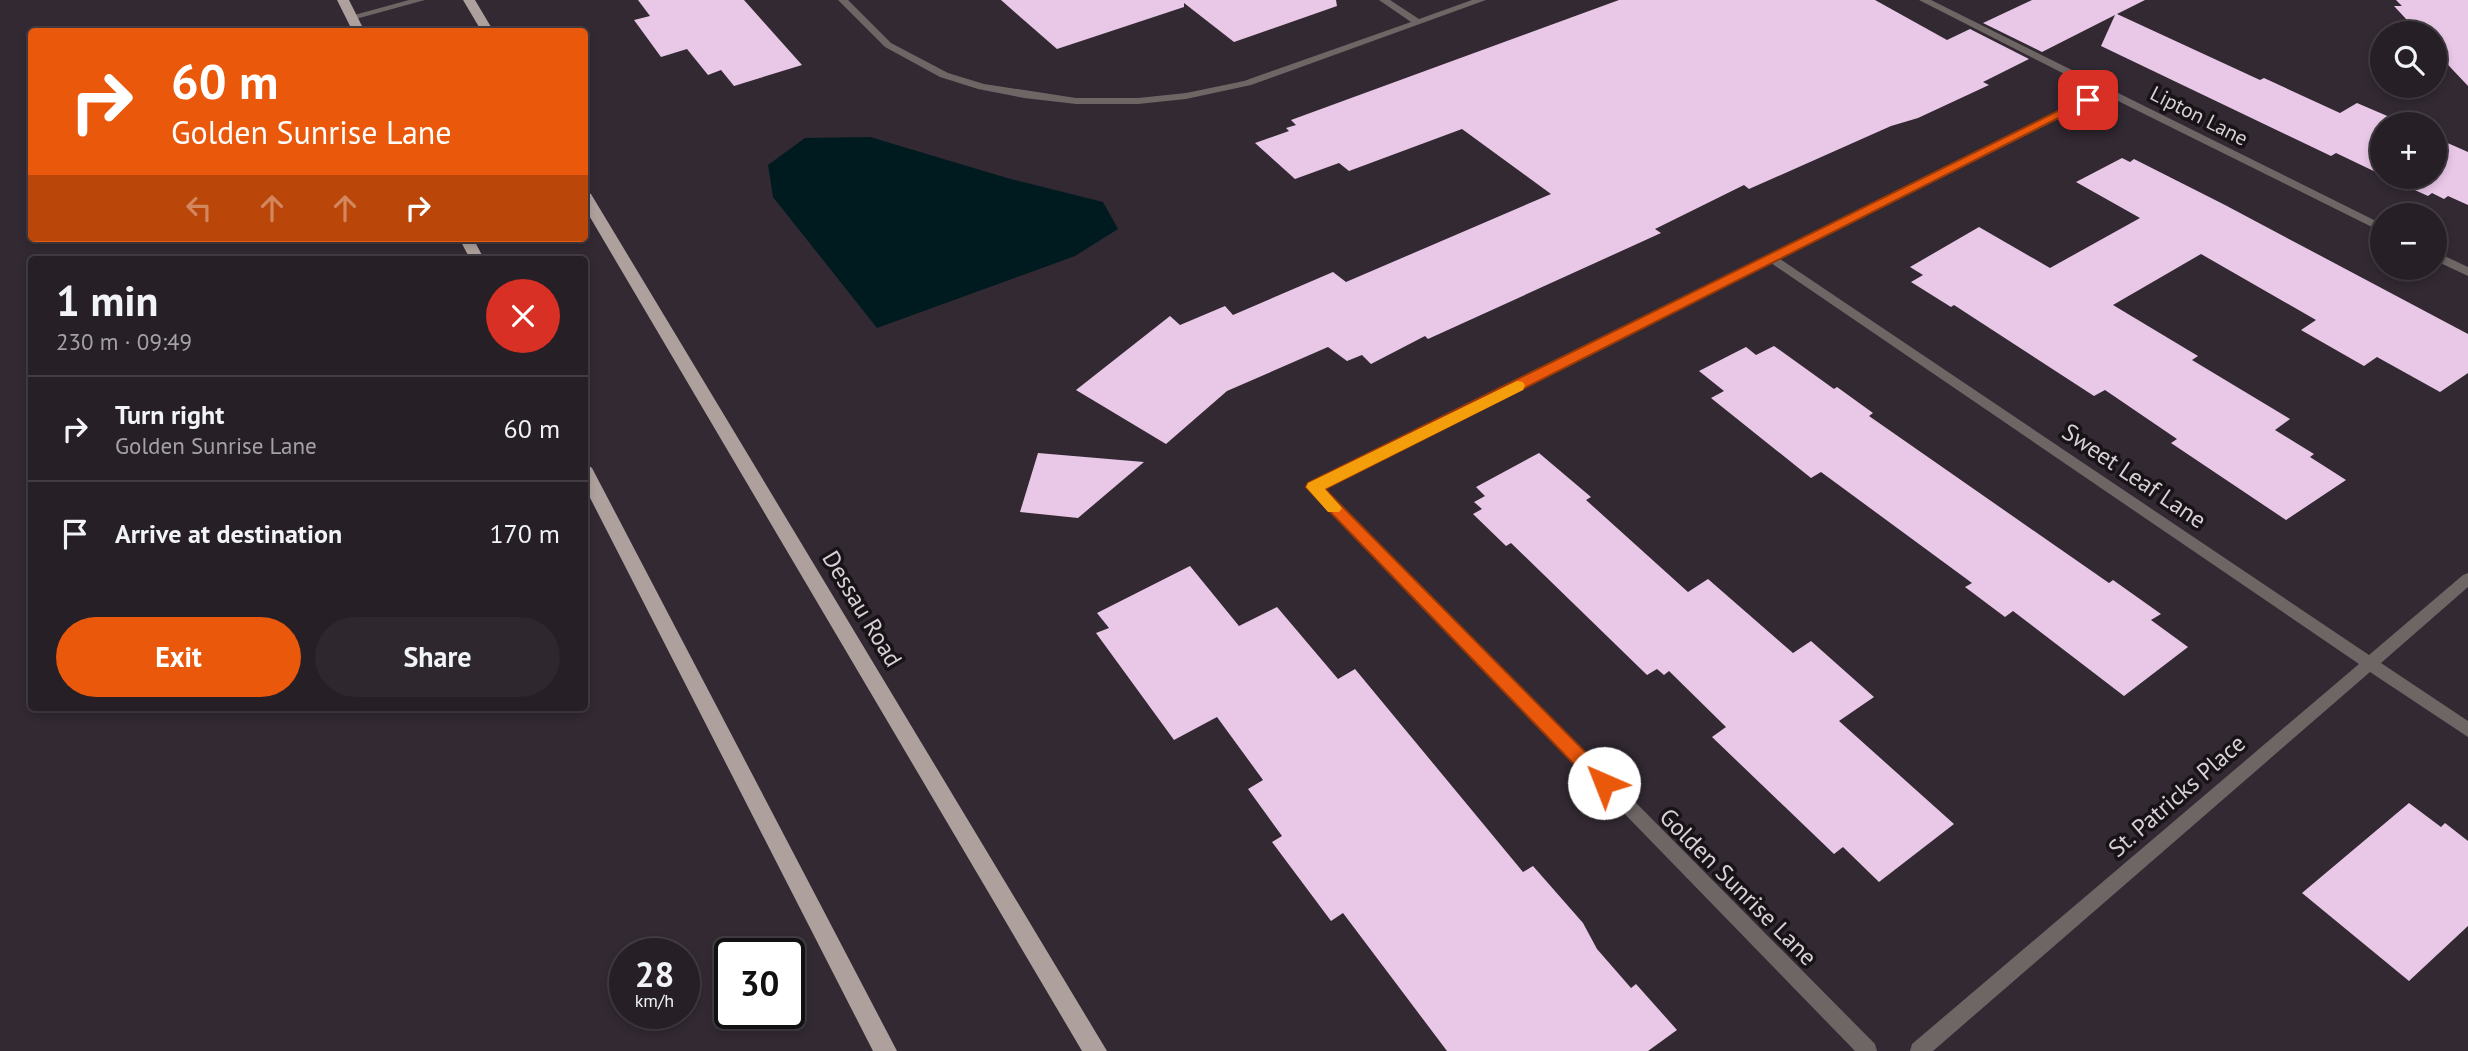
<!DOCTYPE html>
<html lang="en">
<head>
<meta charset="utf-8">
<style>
	:root { --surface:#261f26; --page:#2e272e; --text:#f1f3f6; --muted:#a4a2a7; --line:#423d43; --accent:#ea580c }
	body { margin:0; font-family:"PT Sans",sans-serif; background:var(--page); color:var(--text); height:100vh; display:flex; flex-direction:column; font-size:26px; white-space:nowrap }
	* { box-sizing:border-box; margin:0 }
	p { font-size:23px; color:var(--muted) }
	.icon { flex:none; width:38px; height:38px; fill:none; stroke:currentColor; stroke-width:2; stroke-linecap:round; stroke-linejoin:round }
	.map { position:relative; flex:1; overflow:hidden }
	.details { position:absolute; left:28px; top:256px; width:560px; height:455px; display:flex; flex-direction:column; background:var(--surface); border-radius:7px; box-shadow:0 4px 10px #0003,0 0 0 2px var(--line) }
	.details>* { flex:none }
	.hud { position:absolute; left:28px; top:28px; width:560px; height:214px; border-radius:7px; box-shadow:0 4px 10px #0003,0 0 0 2px var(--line); background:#ea580c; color:#fff; overflow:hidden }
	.tools { position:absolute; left:2370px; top:21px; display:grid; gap:14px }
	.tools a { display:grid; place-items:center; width:77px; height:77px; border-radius:50%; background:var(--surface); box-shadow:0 4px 10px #0003,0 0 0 2px var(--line); font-size:35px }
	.speed { position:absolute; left:609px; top:938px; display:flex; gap:14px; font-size:35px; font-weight:700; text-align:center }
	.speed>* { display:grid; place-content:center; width:91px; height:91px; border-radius:50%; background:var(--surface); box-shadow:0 4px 10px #0003,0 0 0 2px var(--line); line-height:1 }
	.speed small { font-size:18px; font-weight:400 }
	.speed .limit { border:4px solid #111; border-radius:10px; background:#fff; color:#111 }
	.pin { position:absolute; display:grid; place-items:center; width:60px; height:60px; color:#fff; margin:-30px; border-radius:14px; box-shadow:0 4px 10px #0006 }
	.me { position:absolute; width:77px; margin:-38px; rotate:316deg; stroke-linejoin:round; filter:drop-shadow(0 0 5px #0008) }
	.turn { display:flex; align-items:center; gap:24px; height:147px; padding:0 28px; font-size:32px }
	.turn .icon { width:91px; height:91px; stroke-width:2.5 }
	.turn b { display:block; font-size:49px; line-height:60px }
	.lanes { display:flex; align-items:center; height:66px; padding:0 28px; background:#0003; justify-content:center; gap:35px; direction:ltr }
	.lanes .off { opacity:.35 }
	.round { display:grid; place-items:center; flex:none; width:74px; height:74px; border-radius:37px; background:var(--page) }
	.head { display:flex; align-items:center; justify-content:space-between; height:119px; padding:0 28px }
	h1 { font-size:42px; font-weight:600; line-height:52px }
	.action { display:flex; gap:14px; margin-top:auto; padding:14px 28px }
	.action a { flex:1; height:80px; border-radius:42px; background:var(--accent); color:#fff; font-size:28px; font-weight:600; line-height:80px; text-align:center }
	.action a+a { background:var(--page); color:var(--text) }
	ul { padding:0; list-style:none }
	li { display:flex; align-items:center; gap:21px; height:105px; padding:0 28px; border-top:2px solid var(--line) }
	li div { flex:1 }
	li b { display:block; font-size:26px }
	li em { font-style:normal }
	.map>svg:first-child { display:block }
</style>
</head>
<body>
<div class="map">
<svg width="2468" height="1051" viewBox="0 0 2468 1051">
	<rect width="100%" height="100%" fill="#322932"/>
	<path fill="#001b1f" d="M870 137 1007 178 1103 202 1118 229 1075 256 877 328 773 197 768 165 805 138Z"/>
	<path fill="#e9c7e7" d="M638 0H744L802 65 734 86 721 70 708 75 687 49 661 57 634 20 650 16Z
		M1001 0H1336L1337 6 1234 42 1184 3V7L1057 49Z
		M1619 0H1875L1947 40 1970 29 2029 59 1983 82 1989 85 1918 118 1891 126 1749 189 1744 185 1655 229 1661 233 1428 339 1425 336 1371 364 1362 355 1347 361 1328 347 1227 391 1166 444 1076 390 1170 316 1180 325 1225 306 1233 315 1333 272 1346 282 1551 194 1462 129 1349 171 1339 163 1295 179 1255 143 1289 131 1286 128 1296 125 1291 120Z
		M2032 0H2145L2117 14 2260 80 2264 78 2340 113 2357 103 2406 124H2382V175L2336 153 2331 156 2101 46 2115 15 2042 52 1983 23Z
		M2396 0H2468V86L2434 50V33H2419L2394 6H2402Z
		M2434 137 2468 152V205L2448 196 2444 199 2432 193 2428 196 2386 177H2434Z
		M2122 158 2130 162 2134 159 2225 205 2468 334V373L2440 392 2377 357 2364 366 2301 330 2316 320 2201 254 2113 305 2198 356 2192 360 2290 419 2275 430 2314 454 2310 457 2346 480 2286 520 2171 443 2177 439 2105 390 2094 396 1954 305 1951 307 1911 282 1923 275 1910 267 1979 227 2050 268 2140 218 2076 182Z
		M1774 346 1834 389 1837 387 1873 413 1869 416 2014 517 2109 583 2113 580 2161 614 2151 620 2188 647 2124 696 2013 611 2005 617 1965 587 1972 583 1821 472 1811 478 1711 398 1724 391 1699 371 1746 347 1756 355Z
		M1038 453 1144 462 1078 518 1020 512Z
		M1539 453 1591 497 1586 500 1688 592 1708 579 1793 653 1811 641 1874 697 1839 721 1954 824 1879 882 1843 847 1834 854 1712 737 1726 727 1669 671 1664 675 1657 669 1647 675 1511 543 1506 546 1473 514 1482 509 1474 502 1485 496 1476 487Z
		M1190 566 1239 626 1277 607 1338 679 1355 669 1523 872 1533 866 1583 923 1597 949 1631 988 1636 984 1677 1030 1648 1051H1447L1343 913 1331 921 1272 842 1282 836 1248 789 1263 780 1217 717 1174 740 1096 633 1109 628 1097 613Z
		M2409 803 2441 827 2445 823 2468 841V926L2409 981 2302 893Z"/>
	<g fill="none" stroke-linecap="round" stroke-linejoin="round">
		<path fill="#6e6665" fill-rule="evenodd" d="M409 0H425L352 20 347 17Z
			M838 0H848L891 43 948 73 984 84 1076 98H1138L1186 93 1244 81 1411 22 1379 0H1390L1419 19 1472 0H1486L1251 85 1186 99 1138 104H1076L1024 98 978 89 940 77 885 47Z
			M1919 0H1931L2382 224V232L2106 95 1780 259 2369 655 2463 575 2468 573V587L2381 663 2468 721V737L2370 672 1933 1051H1910L1912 1044 2359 664 1771 263 1324 488 1875 1044 1877 1051H1855L1307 487 1309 483 2098 91Z
			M2434 251 2468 267V276L2434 260Z"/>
		<path fill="#aea09d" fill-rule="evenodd" d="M337 0H349L365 32H353Z
			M463 0H475L494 32H482Z
			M584 190 591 194 1107 1051H1082L584 207Z
			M459 238H473L484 259H470Z
			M584 462 592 468 897 1051H873L584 486Z"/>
	</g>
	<path fill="#ea580c" stroke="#983908" stroke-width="2" d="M2084 98 2094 100 1325 489 1611 778 1614 783 1611 789 1604 791 1598 789 1306 487 1308 483Z"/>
	<path fill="#f59e0b" d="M1517 381 1523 382 1525 386 1523 390 1325 489 1342 508 1339 512H1328L1306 487 1308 483Z"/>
	<g text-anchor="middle" stroke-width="7" stroke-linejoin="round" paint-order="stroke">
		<g font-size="21" fill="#d7d0d6" stroke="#181317">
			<text transform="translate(2199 116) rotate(27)" y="7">Lipton Lane</text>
		</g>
		<g font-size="24" fill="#d7d0d6" stroke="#181317">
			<text transform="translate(2134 476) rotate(34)" y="8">Sweet Leaf Lane</text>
			<text transform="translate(862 609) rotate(59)" y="8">Dessau Road</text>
			<text transform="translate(2177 796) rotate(-41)" y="8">St. Patricks Place</text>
			<text transform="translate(1738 887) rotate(45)" y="8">Golden Sunrise Lane</text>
		</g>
	</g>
</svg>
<div class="tools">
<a><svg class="icon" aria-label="search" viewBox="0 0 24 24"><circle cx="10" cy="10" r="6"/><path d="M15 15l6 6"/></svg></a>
<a>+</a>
<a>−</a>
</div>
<div class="speed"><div>28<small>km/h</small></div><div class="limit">30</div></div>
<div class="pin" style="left:2088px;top:100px;background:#d93025"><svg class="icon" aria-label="arrive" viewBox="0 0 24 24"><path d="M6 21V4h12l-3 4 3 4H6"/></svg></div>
<svg class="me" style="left:1604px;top:783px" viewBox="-20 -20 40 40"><circle r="19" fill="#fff"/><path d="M0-13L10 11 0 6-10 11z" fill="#ea580c"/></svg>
<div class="hud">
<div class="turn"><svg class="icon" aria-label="right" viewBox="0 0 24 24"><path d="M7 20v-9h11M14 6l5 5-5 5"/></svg><div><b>60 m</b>Golden Sunrise Lane</div></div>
<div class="lanes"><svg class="icon off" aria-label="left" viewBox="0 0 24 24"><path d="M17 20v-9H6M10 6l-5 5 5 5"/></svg><svg class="icon off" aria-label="ahead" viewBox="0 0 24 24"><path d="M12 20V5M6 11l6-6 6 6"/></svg><svg class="icon off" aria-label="ahead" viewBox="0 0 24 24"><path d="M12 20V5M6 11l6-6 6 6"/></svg><svg class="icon" aria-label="right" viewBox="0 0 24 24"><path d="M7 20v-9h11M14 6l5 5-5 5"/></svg></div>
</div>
<section class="details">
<div class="head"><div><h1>1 min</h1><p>230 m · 09:49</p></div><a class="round" style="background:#d93025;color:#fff"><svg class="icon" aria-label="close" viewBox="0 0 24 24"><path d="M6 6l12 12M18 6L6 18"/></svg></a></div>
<ul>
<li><svg class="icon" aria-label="right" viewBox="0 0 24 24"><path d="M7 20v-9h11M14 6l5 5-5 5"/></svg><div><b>Turn right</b><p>Golden Sunrise Lane</p></div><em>60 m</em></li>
<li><svg class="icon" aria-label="arrive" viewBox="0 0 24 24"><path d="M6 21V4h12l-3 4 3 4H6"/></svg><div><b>Arrive at destination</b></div><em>170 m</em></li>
</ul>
<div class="action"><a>Exit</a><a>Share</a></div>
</section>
</div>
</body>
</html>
